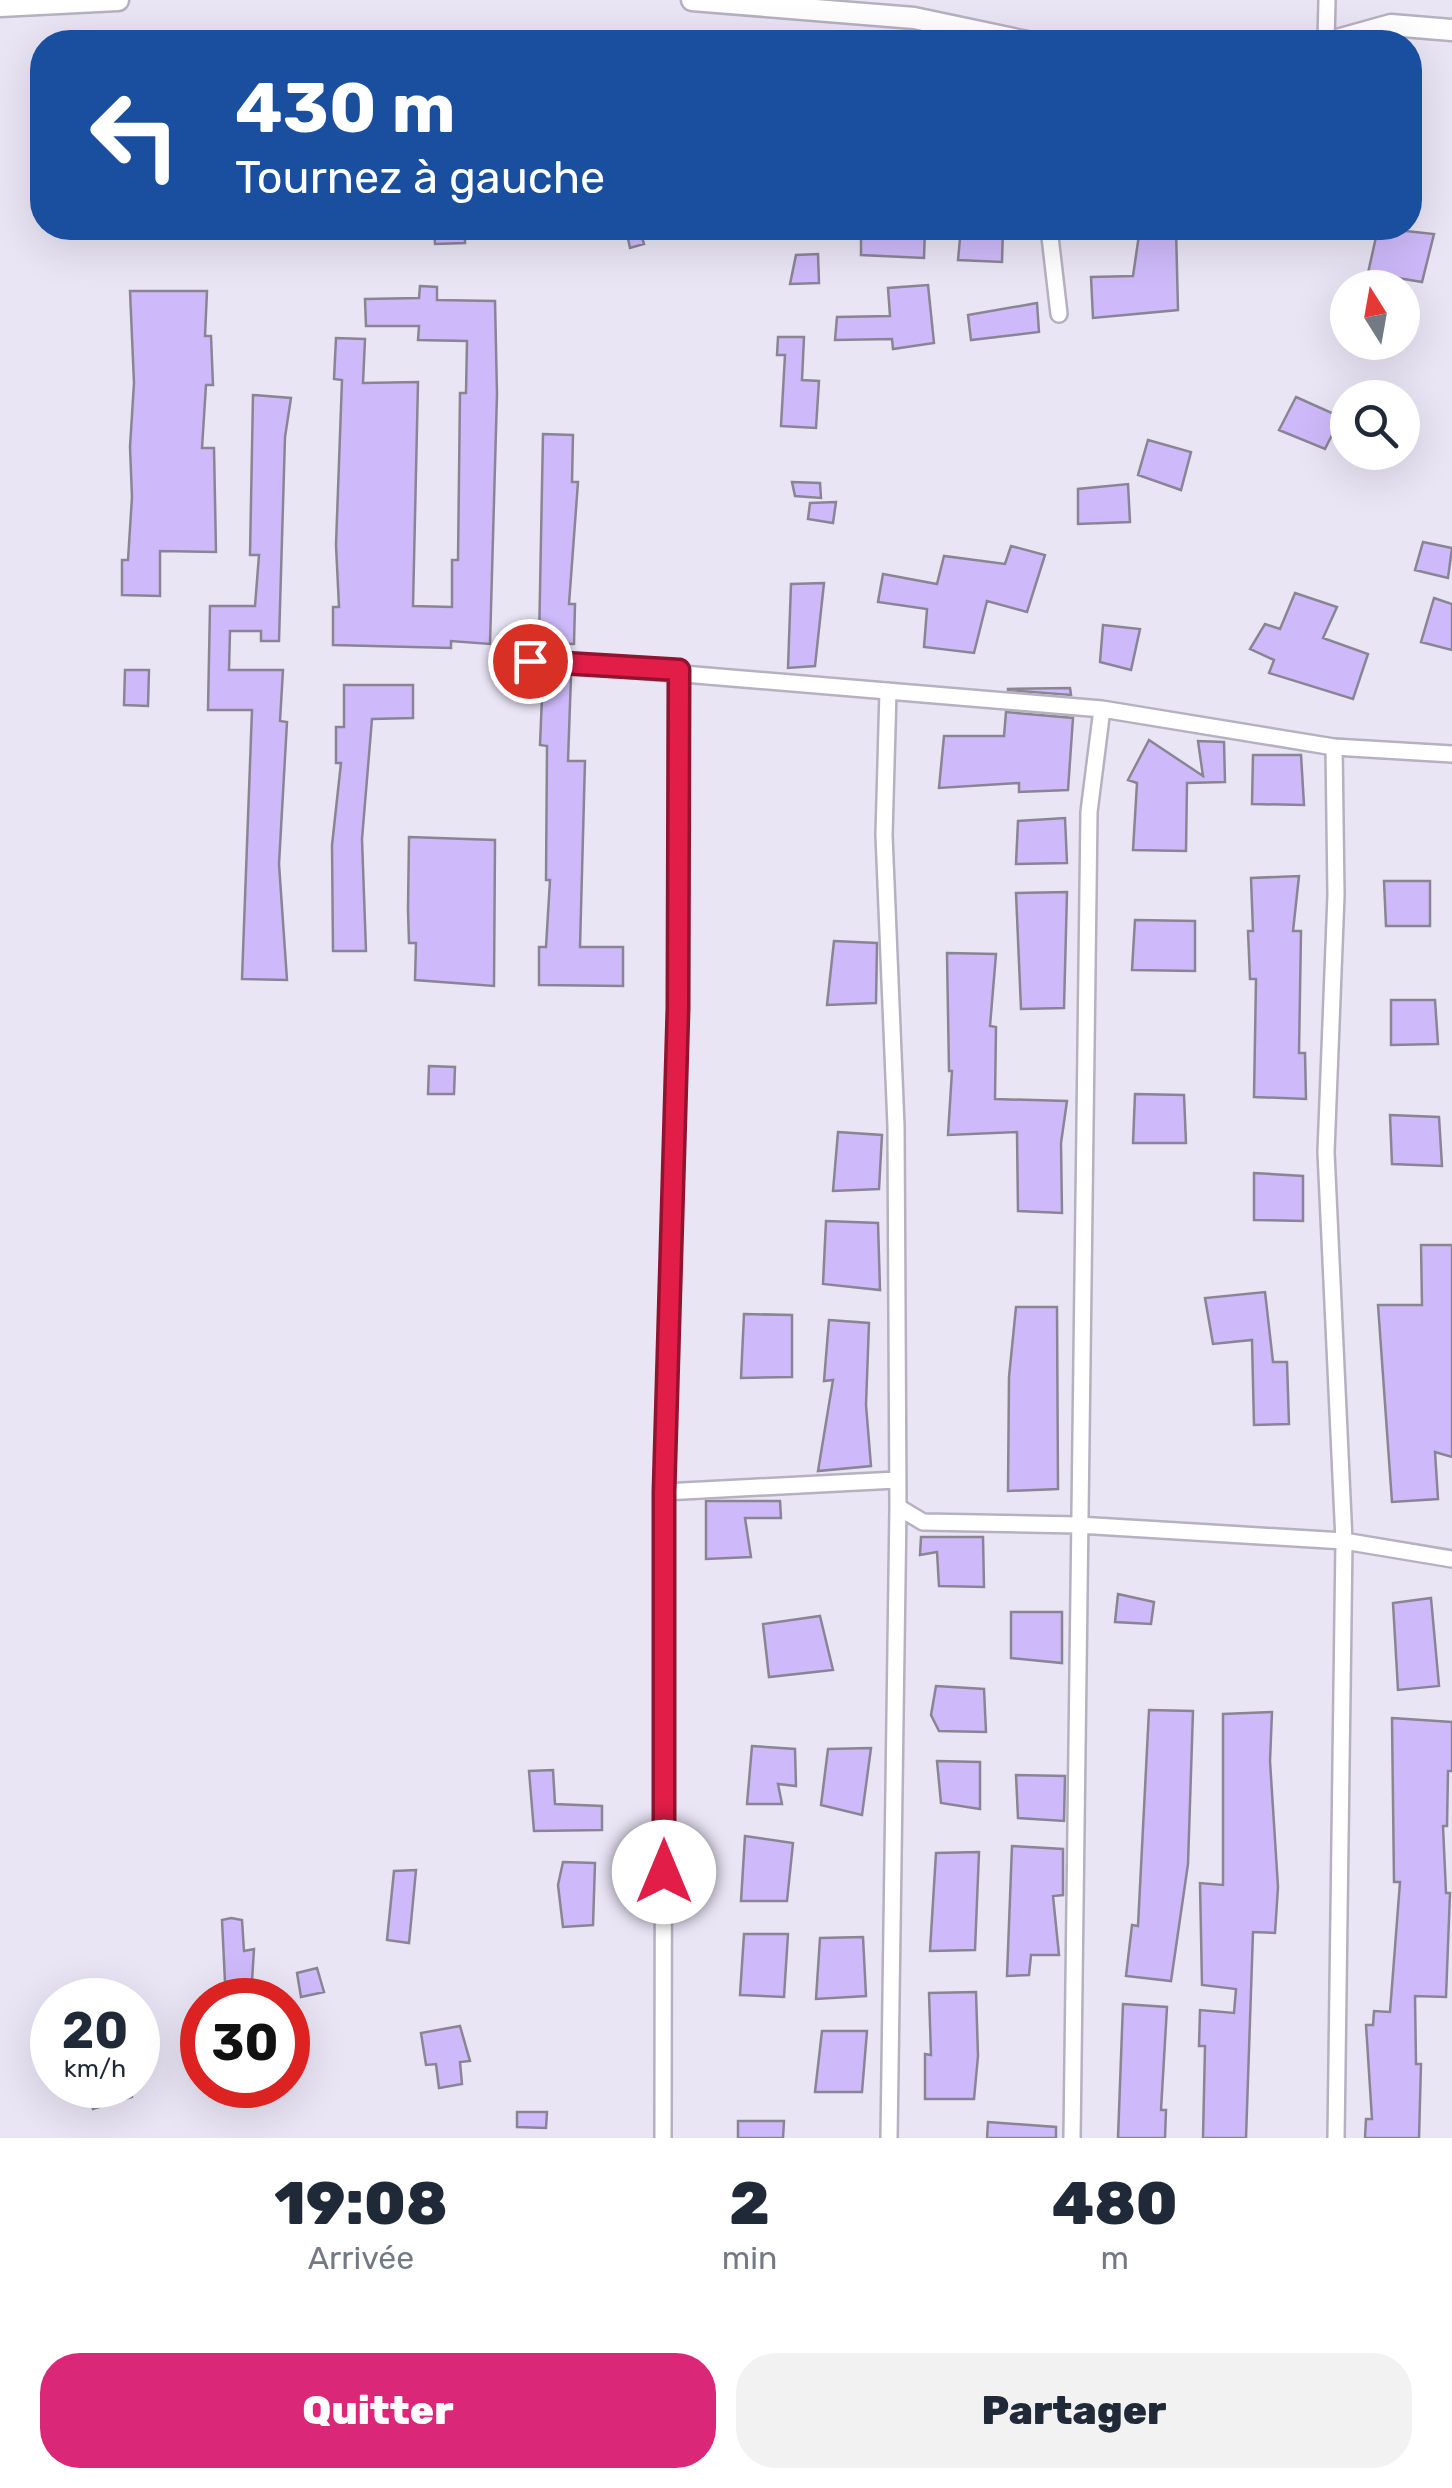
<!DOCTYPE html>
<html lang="fr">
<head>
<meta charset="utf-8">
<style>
	:root { --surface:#fff; --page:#f2f2f3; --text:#1f2937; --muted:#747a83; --accent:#db2777 }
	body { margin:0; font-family:Rubik,sans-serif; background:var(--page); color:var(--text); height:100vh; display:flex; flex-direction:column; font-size:38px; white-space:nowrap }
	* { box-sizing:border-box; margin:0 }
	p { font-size:32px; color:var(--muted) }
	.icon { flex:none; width:55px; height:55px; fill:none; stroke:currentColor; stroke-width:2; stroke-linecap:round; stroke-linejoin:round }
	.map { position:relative; height:2138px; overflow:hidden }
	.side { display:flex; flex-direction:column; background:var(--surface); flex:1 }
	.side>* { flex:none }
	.hud { position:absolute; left:30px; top:30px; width:1392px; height:210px; border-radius:40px; box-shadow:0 10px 40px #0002; background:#1a4fa0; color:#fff; overflow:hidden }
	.needle { width:65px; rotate:349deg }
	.buttons { position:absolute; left:1330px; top:270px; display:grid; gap:20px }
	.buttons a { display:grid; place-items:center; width:90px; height:90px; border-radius:50%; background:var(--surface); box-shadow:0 10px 40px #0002; font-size:50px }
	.speed { position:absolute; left:30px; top:1978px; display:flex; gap:20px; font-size:50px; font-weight:700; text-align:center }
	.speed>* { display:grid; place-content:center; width:130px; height:130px; border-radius:50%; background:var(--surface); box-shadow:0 10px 40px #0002; line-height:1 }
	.speed small { font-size:25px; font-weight:400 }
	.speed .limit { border:15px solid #d22; background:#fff; color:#111 }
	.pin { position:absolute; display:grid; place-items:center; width:85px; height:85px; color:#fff; margin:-42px; border:5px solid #fff; border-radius:50%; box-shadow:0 2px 10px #0007 }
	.me { position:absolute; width:110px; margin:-55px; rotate:0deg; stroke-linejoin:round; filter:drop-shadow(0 0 8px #0008) }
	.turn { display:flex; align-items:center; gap:35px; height:210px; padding:0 40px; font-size:45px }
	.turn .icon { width:130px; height:130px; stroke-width:2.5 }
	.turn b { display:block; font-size:70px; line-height:85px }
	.eta { display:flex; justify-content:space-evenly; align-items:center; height:170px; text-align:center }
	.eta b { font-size:60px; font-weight:800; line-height:70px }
	.cta { display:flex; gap:20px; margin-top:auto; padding:20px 40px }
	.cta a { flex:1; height:115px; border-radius:40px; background:var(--accent); color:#fff; font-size:40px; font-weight:800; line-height:115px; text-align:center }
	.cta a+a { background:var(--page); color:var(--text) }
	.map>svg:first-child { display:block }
</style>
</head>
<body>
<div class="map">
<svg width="1452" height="2138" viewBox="0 0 1452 2138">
	<rect width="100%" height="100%" fill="#e9e5f5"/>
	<path fill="#cebafa" stroke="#898593" stroke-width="2.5" d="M434 228H465V243L435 244Z
		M861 228H925L924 258 861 255Z
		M961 228H1003L1002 262 958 260Z
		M1140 228H1176L1178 310 1093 318 1091 277 1133 276Z
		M1378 228 1434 234 1422 282 1368 273Z
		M640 231 644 244 630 248 627 234Z
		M818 254 819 283 790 284 796 255Z
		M928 285 934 343 893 349 892 339 835 340 837 317 890 316 888 288Z
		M420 286 437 287V300L495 301 497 394 490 644 451 641V648L333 645V607H339L336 545 342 380 334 379 336 338 365 339 363 383 418 382 413 606 452 607V560H458L460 393H466L467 341 418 340 419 326H366L365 299 419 298Z
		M130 291H207L205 336H211L213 385H206L202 448H214L216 552 160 551V596L122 595V560H128L132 497 130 447 134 383Z
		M1037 303 1039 332 971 340 968 315Z
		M778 337H804L802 380 819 381 816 428 781 426 785 355H777Z
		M253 395 291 398 285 437 279 641H261V631H230L229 670H283L280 721 287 722 279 864 287 980 242 979 252 710H208L210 606H255L259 555H250Z
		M1296 397 1341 417 1325 449 1279 430Z
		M543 434 573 435 572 482H578L569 604H575L574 644 539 643Z
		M1148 440 1191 452 1181 490 1138 475Z
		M792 482 820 483 821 498 795 496Z
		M1128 484 1130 522 1078 524V489Z
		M836 502 833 523 808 519 810 503Z
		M1423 542 1452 548 1448 578 1415 570Z
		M1011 546 1045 555 1027 612 987 601 974 653 924 647 927 609 878 602 883 574 937 584 944 556 1005 564Z
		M824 583 815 666 788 668 791 584Z
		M1295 593 1337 607 1323 638 1368 654 1353 699 1269 673 1274 660 1250 649 1265 624 1280 629Z
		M1434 598 1452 604V650L1421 642Z
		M1103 625 1140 629 1131 670 1100 662Z
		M125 670H149L148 706 124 705Z
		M543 673 571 676 568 761H585L580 947H623V986L539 985V947H546L550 880H546L547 746 540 745Z
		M344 685H413V718L372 719 362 839 366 951H333L332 845 341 763H336V727H344Z
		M1070 688 1071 695 1008 690V689Z
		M1006 712 1073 718 1068 790 1019 792V783L939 788 944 736H1004Z
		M1149 740 1203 776 1198 741 1224 742 1225 782 1187 783 1186 851 1133 850 1137 783 1128 780Z
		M1253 755H1301L1304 805 1252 804Z
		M1065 818 1067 863 1016 864 1018 821Z
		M409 837 495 840 494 986 415 980 416 943H409L408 910Z
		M1299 876 1293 931H1301L1299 1053H1305L1306 1099 1254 1097 1256 979H1250L1248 931H1253L1251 878Z
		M1384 881H1430V926H1386Z
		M1067 892 1064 1008 1021 1009 1016 893Z
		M1135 920 1195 921V971L1132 970Z
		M834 941 877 943 876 1003 827 1005Z
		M947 953 996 954 990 1026 996 1027 995 1099 1067 1101 1061 1143 1062 1213 1018 1211 1017 1132 948 1135 952 1071H949Z
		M1391 1000H1435L1438 1044 1391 1045Z
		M429 1066 455 1067 454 1094H428Z
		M1135 1094 1184 1095 1186 1143H1133Z
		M1390 1115 1439 1117 1442 1166 1392 1164Z
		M838 1132 882 1135 879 1189 833 1191Z
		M1254 1173 1303 1176V1221L1254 1220Z
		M826 1221 878 1223 880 1290 823 1284Z
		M1421 1245H1452V1457L1435 1452 1438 1499 1392 1502 1378 1305H1422Z
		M1265 1292 1273 1362H1287L1289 1424 1254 1425 1252 1340 1213 1344 1205 1298Z
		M1016 1307H1057L1058 1489 1008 1491 1009 1377Z
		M744 1314 792 1315V1377L741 1378Z
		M829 1320 869 1323 866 1405 871 1466 818 1471 833 1380 824 1381Z
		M706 1501H780L781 1518H745L751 1557 706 1559Z
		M921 1537H983L984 1587 939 1586 937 1552 920 1555Z
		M1118 1594 1154 1602 1151 1624 1115 1622Z
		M1431 1598 1439 1686 1398 1690 1393 1603Z
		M1011 1612H1062V1663L1011 1658Z
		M820 1616 833 1670 769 1677 763 1624Z
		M936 1686 984 1689 986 1732 939 1731 931 1715Z
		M1149 1710 1193 1711 1188 1864 1171 1981 1126 1976 1132 1925 1138 1926Z
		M1272 1712 1270 1761 1278 1887 1275 1933 1253 1932 1246 2138H1203L1205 2046H1199L1200 2010 1234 2013 1236 1989 1202 1985 1200 1883 1223 1885V1714Z
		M1392 1718 1452 1722V1771H1448L1447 1826H1443L1446 1893H1450L1446 1997 1415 1996 1416 2064H1421L1419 2138H1365L1366 2119H1372L1366 2025H1373L1374 2011 1390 2012 1400 1882H1394Z
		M752 1746 795 1749 796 1786 778 1784 782 1804H747Z
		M871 1748 862 1815 821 1805 828 1749Z
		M937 1761 980 1762V1809L941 1803Z
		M553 1770 555 1804 602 1806V1830L534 1831 529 1771Z
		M1016 1775 1065 1776 1064 1821 1018 1818Z
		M745 1836 793 1843 787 1901H741Z
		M1012 1846 1063 1849V1895L1053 1896 1059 1955H1031L1029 1975 1007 1976Z
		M979 1852 975 1950 930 1951 936 1853Z
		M563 1862 595 1863 593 1925 563 1927 558 1885Z
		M416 1870 409 1943 387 1940 394 1871Z
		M231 1918 242 1920 244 1951 254 1949 252 1981 225 1982 222 1920Z
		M744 1934H788L784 1997 740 1995Z
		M863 1937 866 1996 816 1999 820 1938Z
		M317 1968 324 1992 301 1997 297 1973Z
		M976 1992 978 2056 974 2099H925V2054L931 2055 929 1993Z
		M1123 2004 1167 2007 1161 2110H1166L1165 2138H1118Z
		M460 2026 470 2061 460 2062 462 2084 439 2088 436 2064 426 2065 421 2033Z
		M822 2031H867L862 2092H815Z
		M87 2085H129L132 2097 93 2109Z
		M517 2112H547L546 2128 517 2127Z
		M738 2121H784L783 2138H738Z
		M988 2122 1056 2127V2138H987Z"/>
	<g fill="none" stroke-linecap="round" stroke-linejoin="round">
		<defs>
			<path id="minor" d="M1326 42 1327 0
				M1049 228 1059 314
				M529 661 1102 709 1334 747 1336 895 1326 1152 1344 1541 1336 2138
				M888 691 884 835 896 1126 898 1507 923 1522 1078 1525 1344 1541 1452 1559
				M1334 747 1452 754
				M664 1492 896 1480
				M663 2138 664 1492 678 1008 679 670
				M889 2138 898 1507
				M1072 2138 1089 812 1102 709"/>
			<path id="tertiary" d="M692 0 914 18 1027 42
				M0 6 118 0
				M1330 42 1391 25 1452 30"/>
		</defs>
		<use href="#minor" stroke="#b5b1c0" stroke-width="20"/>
		<use href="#tertiary" stroke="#b5b1c0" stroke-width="25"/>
		<use href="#minor" stroke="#fff" stroke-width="15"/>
		<use href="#tertiary" stroke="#fff" stroke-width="20"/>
	</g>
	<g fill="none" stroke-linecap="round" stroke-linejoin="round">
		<defs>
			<path id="route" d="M530 661 679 670 678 1008 664 1492V1872"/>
		</defs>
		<use href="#route" stroke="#92132f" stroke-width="25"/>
		<use href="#route" stroke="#e11d48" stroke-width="18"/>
	</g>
</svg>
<div class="buttons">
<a><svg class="needle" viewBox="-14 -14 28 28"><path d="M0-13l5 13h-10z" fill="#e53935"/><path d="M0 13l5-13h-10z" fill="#747a83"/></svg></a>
<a><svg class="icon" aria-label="search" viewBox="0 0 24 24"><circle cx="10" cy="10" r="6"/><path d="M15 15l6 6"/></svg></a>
</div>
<div class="speed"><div>20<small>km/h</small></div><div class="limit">30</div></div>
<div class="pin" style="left:530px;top:661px;background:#d93025"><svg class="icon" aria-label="arrive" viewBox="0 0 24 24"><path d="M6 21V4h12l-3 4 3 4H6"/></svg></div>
<svg class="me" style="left:664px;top:1872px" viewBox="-20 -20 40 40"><circle r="19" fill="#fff"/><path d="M0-13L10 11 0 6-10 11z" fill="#e11d48"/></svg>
<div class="hud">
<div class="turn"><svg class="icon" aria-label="left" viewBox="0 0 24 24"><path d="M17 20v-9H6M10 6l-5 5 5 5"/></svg><div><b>430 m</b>Tournez à gauche</div></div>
</div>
</div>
<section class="side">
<div class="eta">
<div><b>19:08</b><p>Arrivée</p></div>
<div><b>2</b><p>min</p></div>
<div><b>480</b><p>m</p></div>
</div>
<div class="cta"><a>Quitter</a><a>Partager</a></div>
</section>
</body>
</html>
